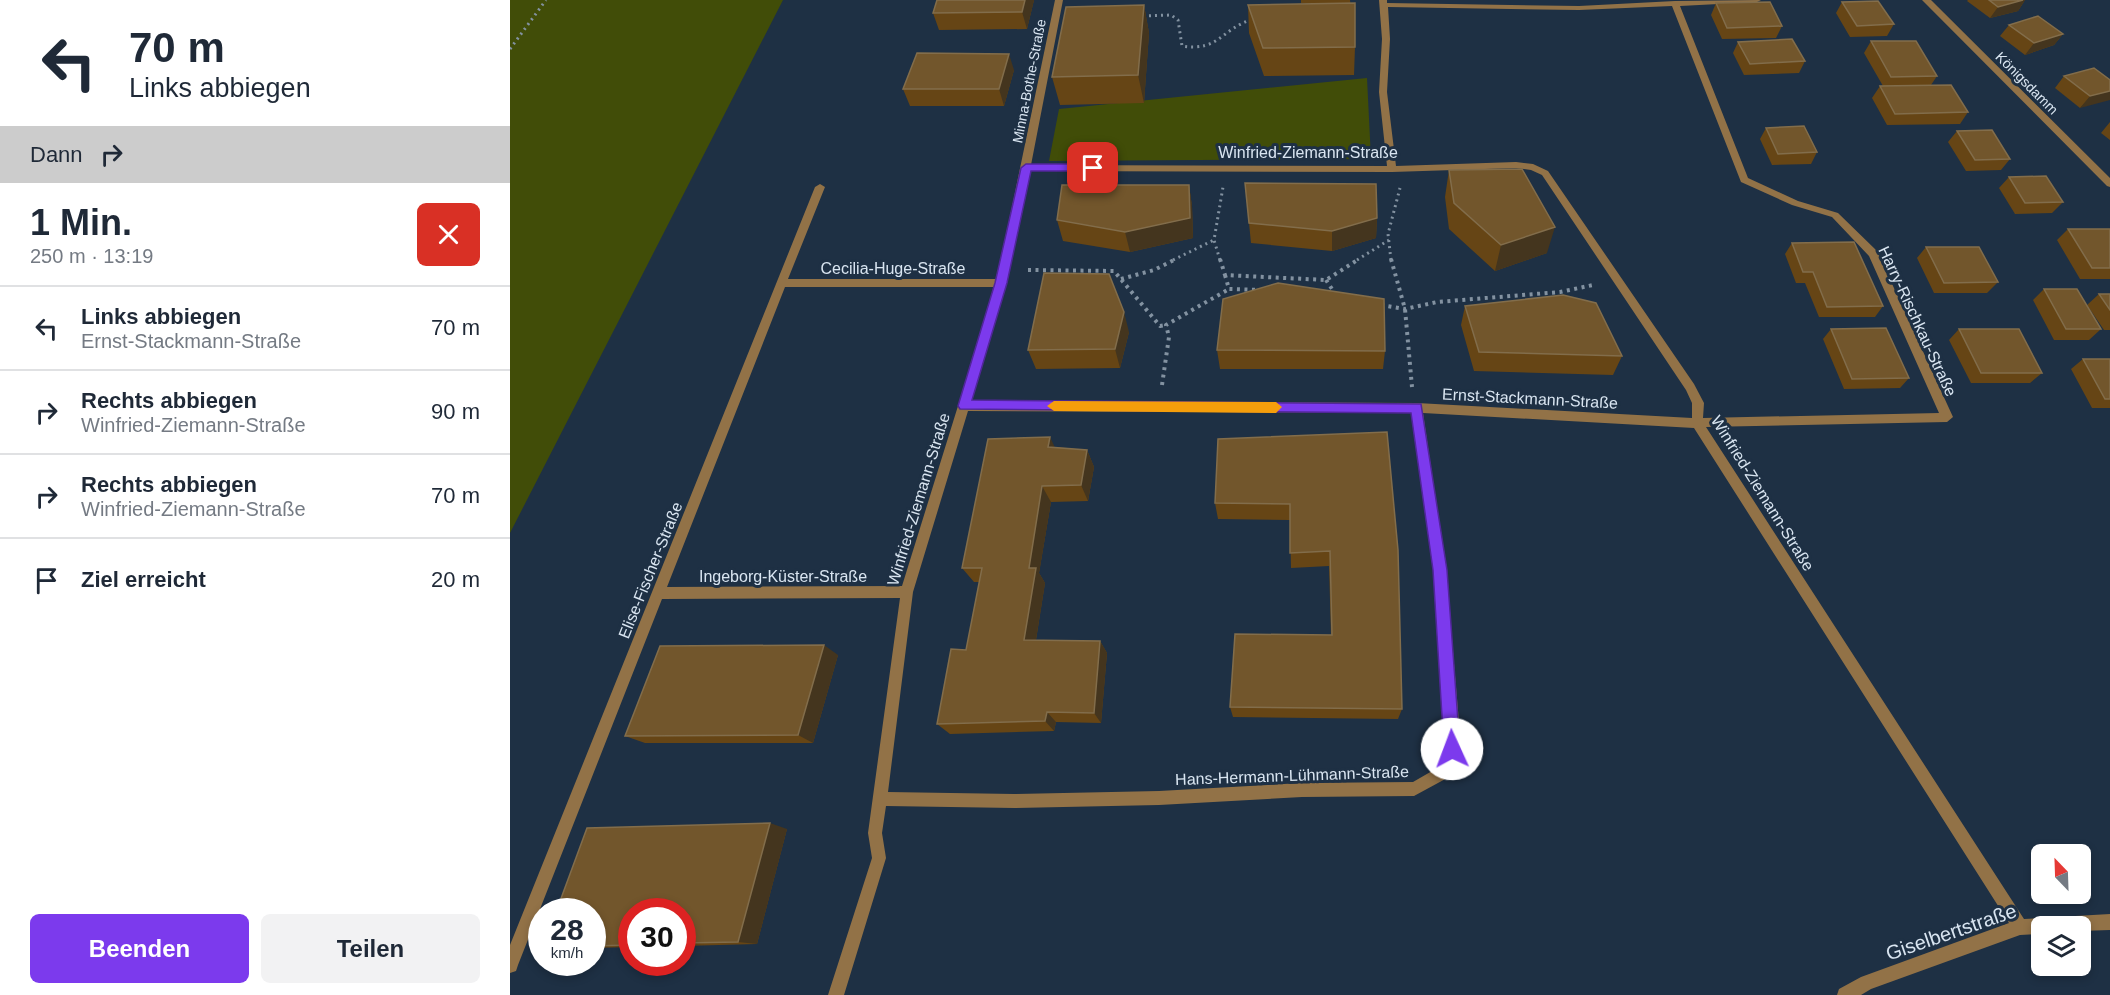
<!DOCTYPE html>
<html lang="de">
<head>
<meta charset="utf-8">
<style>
	:root { --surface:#fff; --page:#f2f2f3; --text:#1f2937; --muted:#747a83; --line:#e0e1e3; --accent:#7c3aed }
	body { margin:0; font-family:Arial,sans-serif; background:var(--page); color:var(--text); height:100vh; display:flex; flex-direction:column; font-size:22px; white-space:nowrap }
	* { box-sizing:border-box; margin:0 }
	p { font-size:20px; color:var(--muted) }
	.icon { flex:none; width:33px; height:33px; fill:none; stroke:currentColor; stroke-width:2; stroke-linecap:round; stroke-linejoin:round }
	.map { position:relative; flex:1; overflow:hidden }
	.sheet { display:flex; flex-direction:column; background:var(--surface); width:510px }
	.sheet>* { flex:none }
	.banner { background:#fff; color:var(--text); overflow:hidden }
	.needle { width:39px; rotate:337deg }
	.controls { position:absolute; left:1521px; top:844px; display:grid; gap:12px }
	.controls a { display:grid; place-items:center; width:60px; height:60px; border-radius:9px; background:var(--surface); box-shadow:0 3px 9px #0003; font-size:30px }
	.speed { position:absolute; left:18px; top:898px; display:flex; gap:12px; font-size:30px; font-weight:700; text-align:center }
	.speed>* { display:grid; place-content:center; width:78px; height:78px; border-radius:50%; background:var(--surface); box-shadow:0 3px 9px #0003; line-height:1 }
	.speed small { font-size:15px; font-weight:400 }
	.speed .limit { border:9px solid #d22; background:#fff; color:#111 }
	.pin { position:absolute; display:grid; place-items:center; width:51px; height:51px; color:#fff; margin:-26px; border-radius:12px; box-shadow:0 3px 9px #0006 }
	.me { position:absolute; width:66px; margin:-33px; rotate:358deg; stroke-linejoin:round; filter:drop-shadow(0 0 4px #0008) }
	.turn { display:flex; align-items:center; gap:21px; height:126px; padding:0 30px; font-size:27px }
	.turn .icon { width:78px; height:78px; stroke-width:2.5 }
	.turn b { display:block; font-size:42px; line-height:51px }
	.then { display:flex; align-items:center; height:57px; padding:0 30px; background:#0003; gap:12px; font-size:22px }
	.round { display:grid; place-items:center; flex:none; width:63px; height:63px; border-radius:9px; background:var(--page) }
	.headline { display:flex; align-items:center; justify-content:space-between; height:102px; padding:0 30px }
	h1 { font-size:36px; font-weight:600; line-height:45px }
	.primary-button { display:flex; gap:12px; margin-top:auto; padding:12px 30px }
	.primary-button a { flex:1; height:69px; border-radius:9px; background:var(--accent); color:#fff; font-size:24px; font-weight:600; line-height:69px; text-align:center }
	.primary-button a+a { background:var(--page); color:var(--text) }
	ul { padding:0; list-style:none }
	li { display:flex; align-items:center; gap:18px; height:84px; padding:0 30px; border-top:2px solid var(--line) }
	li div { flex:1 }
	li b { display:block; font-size:22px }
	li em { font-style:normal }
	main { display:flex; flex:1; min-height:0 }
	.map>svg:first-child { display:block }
</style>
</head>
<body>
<main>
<section class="sheet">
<div class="banner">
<div class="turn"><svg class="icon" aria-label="left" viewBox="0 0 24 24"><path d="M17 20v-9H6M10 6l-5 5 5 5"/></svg><div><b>70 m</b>Links abbiegen</div></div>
<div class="then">Dann<svg class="icon" aria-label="right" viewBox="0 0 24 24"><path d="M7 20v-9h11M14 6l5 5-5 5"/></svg></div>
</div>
<div class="headline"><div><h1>1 Min.</h1><p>250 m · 13:19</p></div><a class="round" style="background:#d93025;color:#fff"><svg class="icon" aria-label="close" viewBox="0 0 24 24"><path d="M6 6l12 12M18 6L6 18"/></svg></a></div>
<ul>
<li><svg class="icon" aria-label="left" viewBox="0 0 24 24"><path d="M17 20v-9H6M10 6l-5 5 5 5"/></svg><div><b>Links abbiegen</b><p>Ernst-Stackmann-Straße</p></div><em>70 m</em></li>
<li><svg class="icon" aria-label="right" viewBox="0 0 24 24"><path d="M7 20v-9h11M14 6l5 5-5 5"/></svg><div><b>Rechts abbiegen</b><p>Winfried-Ziemann-Straße</p></div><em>90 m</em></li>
<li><svg class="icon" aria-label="right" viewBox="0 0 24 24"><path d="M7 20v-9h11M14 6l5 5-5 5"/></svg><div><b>Rechts abbiegen</b><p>Winfried-Ziemann-Straße</p></div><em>70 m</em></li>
<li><svg class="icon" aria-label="arrive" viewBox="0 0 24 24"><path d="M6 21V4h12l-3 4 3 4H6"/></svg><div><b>Ziel erreicht</b></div><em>20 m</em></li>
</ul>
<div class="primary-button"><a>Beenden</a><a>Teilen</a></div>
</section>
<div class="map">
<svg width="1600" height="995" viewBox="0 0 1600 995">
	<rect width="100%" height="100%" fill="#1e3044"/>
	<path fill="#414d08" d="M0 0H273L0 533Z
		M857 78 861 159 539 161 549 109Z"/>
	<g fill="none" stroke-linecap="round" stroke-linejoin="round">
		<path stroke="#8392a1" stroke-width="3" stroke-dasharray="2 4" stroke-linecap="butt" d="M633 16 661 15 668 20 672 46C710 52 711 28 744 19
			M0 49 36 0
			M663 260 704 240
			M710 260 704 240 713 187
			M847 260 879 240
			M881 260 878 234 890 188"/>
		<path stroke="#8392a1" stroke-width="4" stroke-dasharray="3 4.5" stroke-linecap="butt" d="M710 259 715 275 816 280 849 259
			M881 259 895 309 902 387
			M518 270 604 271 650 326 656 325
			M715 275 719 289 749 290
			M611 279 644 270 666 259
			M816 280 826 295
			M871 305 895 309 927 302 1050 292 1083 285
			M652 385 659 337 656 325 719 289"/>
		<path fill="#927247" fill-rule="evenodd" d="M545 0H553L521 165 877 166 869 92 872 39 869 0H877V3L1069 6 1165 1 1251 0 1247 2 1170 6 1238 178 1288 201 1328 213 1367 251 1443 417 1437 422 1196 427 1514 919 1600 914V930L1570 931V927H1532V934L1510 935 1361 989 1351 995H1327L1329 989 1351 977 1499 923 1184 428 913 413 936 570 949 722V749L939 777 904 796 792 797 649 805 504 808 376 806 372 833 376 858 334 995H318L362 858 358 833 390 598 152 599 8 965 6 971 0 973V945L305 187 310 184 315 187 278 279H487ZM1162 6 1231 182 1282 205 1322 217 1359 256 1429 413 1193 418 1194 403 1184 384 1038 171 1023 164 1006 162 886 166 877 92 880 39 878 7 1069 10ZM1006 168 1021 170 1032 175 1176 390 1182 403V418L907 403 461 401 496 283 520 171 882 172ZM275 287H485L392 586 157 587ZM458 411 902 413 924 570 935 722V749L929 767 903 782 792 783 649 791 504 794 378 792 403 592Z
			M1412 0H1421L1600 178V187L1597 186Z"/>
	</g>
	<path fill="#664515" d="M427 0H524L517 29 429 30 423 13Z
		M791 0H840L845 47 844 75 754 76 739 33 738 5 831 3H791Z
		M1458 0H1515L1508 11 1480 18 1457 1Z
		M1332 2 1384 24 1377 36 1340 37 1326 13Z
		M1206 3 1272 26 1266 38 1212 39 1201 15Z
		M634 5 639 33 634 103 550 105 542 77Z
		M1499 25 1553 34 1544 45 1515 55 1490 36Z
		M1361 41 1427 76 1421 85 1458 112 1450 124 1377 125 1362 98 1370 86H1373L1354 53Z
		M1228 42 1295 61 1289 73 1234 75 1223 53Z
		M504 70 494 106H400L393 89Z
		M1554 76 1600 80 1570 108 1545 88Z
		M1600 122V140L1591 133Z
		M1256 128 1307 152 1301 164 1262 165 1250 139Z
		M1447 131 1500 159 1491 170 1456 171 1438 142Z
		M939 170 1037 253 985 271 939 229 935 197Z
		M1499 177 1553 202 1542 213 1505 214 1489 188Z
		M735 183 867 218 866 238 822 251 741 243Z
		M679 185 682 206 683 238 620 252 553 241 547 220Z
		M1558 229H1600V279H1570L1547 240Z
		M1282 243 1373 306 1365 317H1309L1295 283H1286L1275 254Z
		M1416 247 1488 282 1477 293H1424L1407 258Z
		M1534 289 1591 329 1579 340H1544L1523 300Z
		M1589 294H1600V330H1594L1577 305Z
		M955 306 1112 356 1103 375 964 371 951 325Z
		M1321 329 1399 378 1390 388 1334 389 1313 339Z
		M1449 329 1532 373 1520 383H1461L1439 340Z
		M619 332 610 368 526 369 518 350Z
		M707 350 875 351 873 369H710Z
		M1573 359H1600V408H1582L1561 369Z
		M877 432 892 709 888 719 723 717 720 707 821 635 819 566 781 568 780 520 708 519 705 503Z
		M545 447 577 450 584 467 578 501 541 502 529 573 535 583 526 640 590 641 597 653 591 723 546 722 544 731 440 734 427 724 456 650 469 582H464L452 568Z
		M328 655 303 743H135L115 736Z
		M277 829 247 944 172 946V912H122V947L82 948V912Z"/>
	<path fill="#44351e" d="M515 0H524L517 29 512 12Z
		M1513 0H1515L1508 11 1480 18 1488 7Z
		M634 5 639 33 634 103 628 75Z
		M1553 34 1544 45 1515 55 1524 43Z
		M499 54 504 70 494 106 489 89Z
		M1600 91V100L1570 108 1580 96Z
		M679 185 682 206 683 238 620 252 615 232Z
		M867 218 866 238 822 251V231Z
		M1045 227 1037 253 985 271 991 245Z
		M614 312 619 332 610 368 605 349Z
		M540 437 548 454 538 447Z
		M577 450 584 467 578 501 571 485Z
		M532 486 541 502 529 573 535 583 524 652 514 640 519 568Z
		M590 641 597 653 591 723 584 713Z
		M314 645 328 655 303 743 288 735Z
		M537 712 546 722 544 731 535 721Z
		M260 823 277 829 247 944 228 942Z"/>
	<path fill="#72562c" stroke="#826d4b" stroke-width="1.5" d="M427 0H515L512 12 423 13Z
		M1479 0H1513L1488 7Z
		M1368 1 1384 24 1347 26 1332 2Z
		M1260 2 1272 26 1217 28 1206 3Z
		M845 3V47L753 48 738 5Z
		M634 5 628 75 542 77 556 7Z
		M1528 16 1553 34 1524 43 1499 25Z
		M1282 39 1295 61 1240 64 1228 42Z
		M1361 41H1406L1427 76 1381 77Z
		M407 53 499 54 489 89H393Z
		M1584 68 1600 80V91L1580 96 1554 76Z
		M1441 85 1458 112 1385 114 1370 86Z
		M1294 126 1307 152 1268 154 1256 128Z
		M1482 130 1500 159 1465 160 1447 131Z
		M1012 169 1045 227 991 245 944 203 939 170Z
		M1536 176 1553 202 1515 203 1499 177Z
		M735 183 866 184 867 218 822 231 739 223Z
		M552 185H679L680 218 615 232 547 220Z
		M1558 229H1600V268H1582Z
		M1344 242 1373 306 1317 307 1303 272H1293L1282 243Z
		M1416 247H1469L1488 282 1434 283Z
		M534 273 599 274 614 312 605 349 518 350Z
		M768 283 874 299 875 351 707 350 713 299Z
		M1534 289H1567L1591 329H1556Z
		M1589 294H1600V310Z
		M1053 295 1086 303 1112 356 969 352 955 306Z
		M1376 328 1399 378 1342 379 1321 329Z
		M1449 329H1509L1532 373H1471Z
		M1573 359H1600V399H1595Z
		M877 432 888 550 892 709 720 707 725 634 822 635 820 551 780 553V504L705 503 708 439Z
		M540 437 538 447 577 450 571 485 532 486 519 568H526L514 640 590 641 584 713 537 712 535 721 427 724 441 649 456 650 472 568H452L478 439Z
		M314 645 288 735 115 736 150 646Z
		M260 823 228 942 172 943V912H122V945L82 946V912H46L77 828Z"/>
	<path fill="#7c3aed" stroke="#51269a" stroke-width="1.5" d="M516 164H583L588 168 583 171H521L497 283 462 400 911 404 937 570 950 749 948 755 942 757 937 755 934 749 923 570 901 413 450 409 448 406 485 283 511 168Z"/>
	<path fill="#f59e0b" d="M544 401 766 402 772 407 766 413 544 411 537 406Z"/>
	<g text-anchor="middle" stroke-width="6" stroke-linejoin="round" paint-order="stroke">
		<g font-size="14" fill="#d9e5f1" stroke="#1e3044">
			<text transform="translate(519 81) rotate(-79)" y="5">Minna-Bothe-Straße</text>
			<text transform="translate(1517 83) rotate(45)" y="5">Königsdamm</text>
		</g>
		<g font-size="16" fill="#d9e5f1" stroke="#1e3044">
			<text x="798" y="158">Winfried-Ziemann-Straße</text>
			<text x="383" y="274">Cecilia-Huge-Straße</text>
			<text transform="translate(1408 321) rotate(65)" y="6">Harry-Rischkau-Straße</text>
			<text transform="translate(1020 398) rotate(3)" y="6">Ernst-Stackmann-Straße</text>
			<text transform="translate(1253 493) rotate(58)" y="6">Winfried-Ziemann-Straße</text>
			<text transform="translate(408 499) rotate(-73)" y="6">Winfried-Ziemann-Straße</text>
			<text transform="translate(140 570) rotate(-68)" y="6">Elise-Fischer-Straße</text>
			<text x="273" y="582">Ingeborg-Küster-Straße</text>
			<text transform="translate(782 775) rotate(-2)" y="6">Hans-Hermann-Lühmann-Straße</text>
		</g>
		<g font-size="20" fill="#d9e5f1" stroke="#1e3044">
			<text transform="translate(1441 932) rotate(-19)" y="7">Giselbertstraße</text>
		</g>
	</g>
</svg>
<div class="controls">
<a><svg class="needle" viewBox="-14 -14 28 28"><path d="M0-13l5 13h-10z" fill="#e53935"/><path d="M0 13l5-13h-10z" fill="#747a83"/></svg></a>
<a><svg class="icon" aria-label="layers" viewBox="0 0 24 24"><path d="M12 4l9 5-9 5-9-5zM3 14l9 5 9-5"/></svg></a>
</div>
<div class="speed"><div>28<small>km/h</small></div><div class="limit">30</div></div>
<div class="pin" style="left:583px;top:168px;background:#d93025"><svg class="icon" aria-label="arrive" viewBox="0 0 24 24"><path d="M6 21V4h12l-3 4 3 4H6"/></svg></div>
<svg class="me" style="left:942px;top:749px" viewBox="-20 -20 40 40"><circle r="19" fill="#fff"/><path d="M0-13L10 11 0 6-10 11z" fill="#7c3aed"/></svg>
</div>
</main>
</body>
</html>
